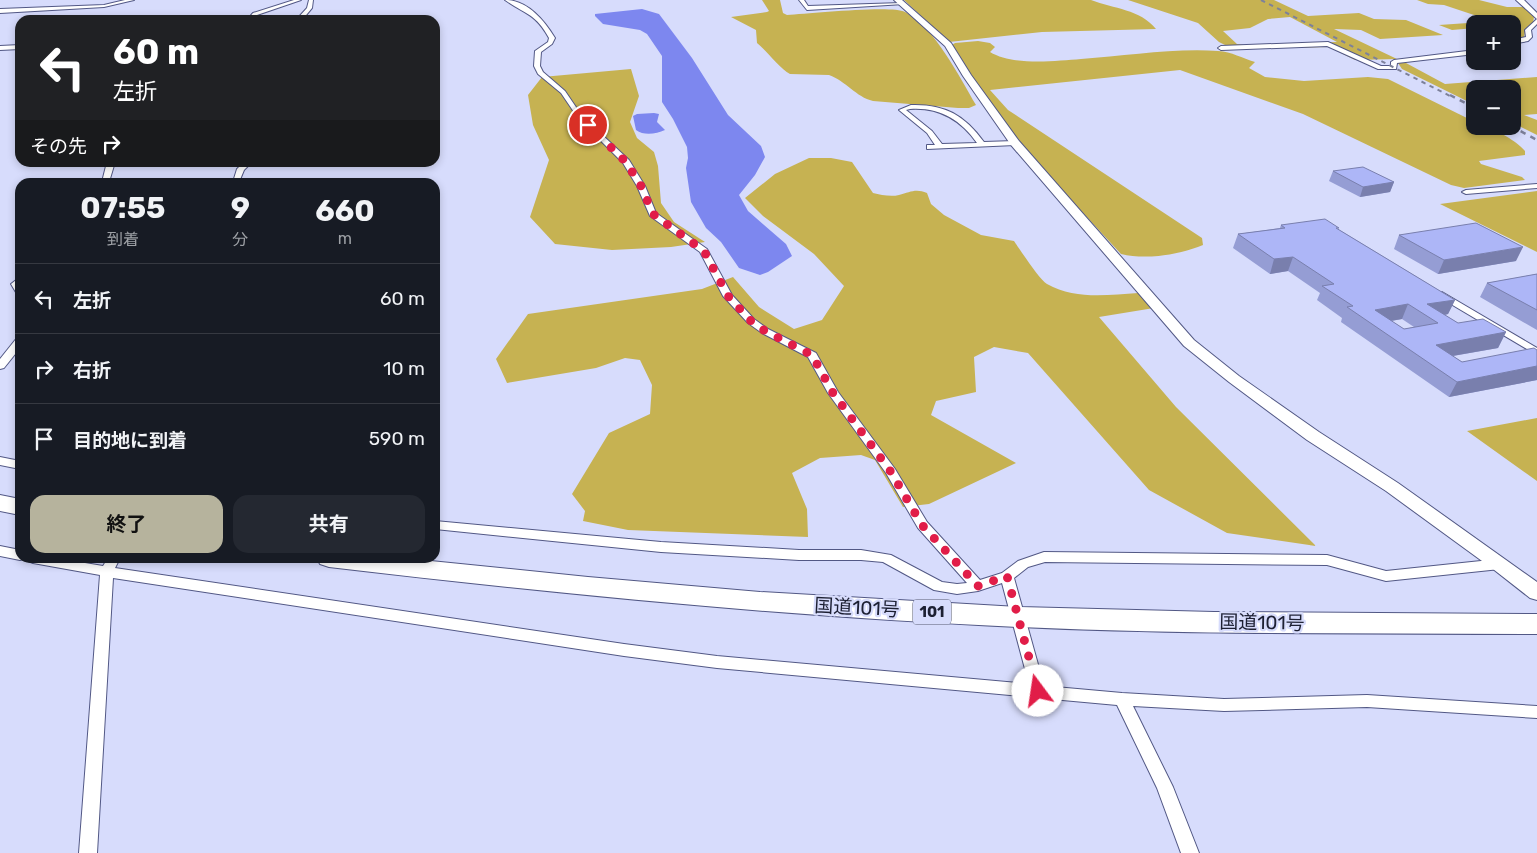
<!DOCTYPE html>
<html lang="ja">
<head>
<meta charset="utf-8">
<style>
	:root { --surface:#171b24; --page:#242831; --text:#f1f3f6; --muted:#9ea1a6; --line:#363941; --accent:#b6b39d }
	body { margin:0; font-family:Rubik,"Noto Sans JP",sans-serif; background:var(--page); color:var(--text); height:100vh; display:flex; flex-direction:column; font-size:19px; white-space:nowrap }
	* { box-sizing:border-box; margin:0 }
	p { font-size:16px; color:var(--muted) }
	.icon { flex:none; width:28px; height:28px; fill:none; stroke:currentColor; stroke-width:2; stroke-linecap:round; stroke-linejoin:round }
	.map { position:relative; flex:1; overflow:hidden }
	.side { position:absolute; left:15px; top:178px; width:425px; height:385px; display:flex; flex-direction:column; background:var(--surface); border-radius:15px; box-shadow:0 2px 8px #0003 }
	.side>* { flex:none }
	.banner { position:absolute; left:15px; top:15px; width:425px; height:152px; border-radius:15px; box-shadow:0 2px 8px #0003; background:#202124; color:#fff; overflow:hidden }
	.controls { position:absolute; left:1466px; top:15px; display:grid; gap:10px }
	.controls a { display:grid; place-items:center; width:55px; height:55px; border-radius:10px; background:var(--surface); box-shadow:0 2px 8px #0003; font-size:25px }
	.pin { position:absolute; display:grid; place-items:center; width:42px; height:42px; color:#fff; margin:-21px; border:2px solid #fff; border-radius:50%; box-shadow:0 1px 5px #0007 }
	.me { position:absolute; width:55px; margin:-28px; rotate:346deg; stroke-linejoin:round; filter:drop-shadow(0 0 4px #0008) }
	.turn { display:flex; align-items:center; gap:18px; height:105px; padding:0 15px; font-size:22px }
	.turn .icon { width:65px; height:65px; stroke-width:2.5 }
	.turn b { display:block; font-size:35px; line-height:42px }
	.then { display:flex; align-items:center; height:48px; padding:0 15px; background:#0003; gap:10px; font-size:19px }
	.eta { display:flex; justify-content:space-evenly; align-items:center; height:85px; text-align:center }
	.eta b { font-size:30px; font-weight:700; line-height:35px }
	.cta { display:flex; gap:10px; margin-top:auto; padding:10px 15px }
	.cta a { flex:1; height:58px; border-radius:15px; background:var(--accent); color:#111; font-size:20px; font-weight:700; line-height:58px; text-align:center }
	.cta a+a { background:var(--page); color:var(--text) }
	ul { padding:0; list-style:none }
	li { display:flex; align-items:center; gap:15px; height:70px; padding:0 15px; border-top:1px solid var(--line) }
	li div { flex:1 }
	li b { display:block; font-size:19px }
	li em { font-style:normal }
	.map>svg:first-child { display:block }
</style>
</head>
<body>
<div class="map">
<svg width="1537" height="853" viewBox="0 0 1537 853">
	<rect width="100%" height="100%" fill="#d7dcfc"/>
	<path fill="#c6b252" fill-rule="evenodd" d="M762 0H780L783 13 787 15C809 14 891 5 905 12 934 26 960 78 976 105L969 108H958L873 101C856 97 846 81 829 75L790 74C780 69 767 51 757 43L756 30 731 17 767 12 769 11Z
		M904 0H1091C1114 9 1140 9 1156 29L1042 32 949 42Z
		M1128 0H1274L1308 16 1359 13 1374 19 1406 20 1443 35 1380 39 1361 30 1334 29 1397 59 1355 60 1329 47 1233 49 1219 42 1198 23ZM1290 17 1337 42 1244 45 1237 44 1223 31 1250 28 1268 19Z
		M1417 0H1479L1507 7H1524L1534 17 1533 23 1525 30 1524 39 1513 35 1512 24H1475V28L1452 30 1439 25 1468 23 1486 19 1444 5 1428 4Z
		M978 41 990 43 995 47 990 52C1013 66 1055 61 1081 59 1126 56 1173 48 1218 51 1232 52 1242 58 1255 62L1249 68 1265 77 1304 81 1368 77 1388 79 1475 122V126C1490 126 1515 139 1525 151V155L1479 161 1481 164 1522 177 1525 180 1464 188 1451 185 1303 114 1180 70 990 90 1008 110 1202 238 1203 245C1179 255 1146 260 1121 254L1020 145 983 95 952 45 955 43Z
		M1398 63H1406L1445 84 1537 77V114L1524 115 1537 120V135L1513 123 1512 89H1475V105L1402 69Z
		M631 69 639 96 630 122 637 138 654 152 658 166 661 203 674 222 705 242 671 247 612 250 555 244 530 217 549 160 533 125 528 95 542 77Z
		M809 158H831L852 162 873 193C881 195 891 197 899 195 910 192 916 188 927 193L931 204 944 215 981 235 1014 241C1021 251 1039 279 1047 284 1075 300 1108 295 1138 293L1154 308 1099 317 1176 407 1316 546 1227 533 1149 490 1028 353 994 347 974 357 976 392 936 401 931 415 1016 463 929 504 903 507 875 460 861 455 820 458 792 473 807 509 808 537 628 530 583 521 585 511 572 494 609 433 650 414 652 385 640 360 625 358 596 368 507 383 496 359 528 314 702 289 733 277 759 307 794 329 822 320 844 286 814 254 763 216 745 198 775 174Z
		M1537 191V252L1440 204Z
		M1537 418V481L1467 431Z"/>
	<path fill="#7d87ef" d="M642 9 659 14 692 58 728 115 761 146 765 157 755 175 739 195 748 211 786 244 792 256 768 272 760 275 739 268 721 242 706 228 691 202 686 168 688 158 687 147 673 119 662 102V56L647 34 640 30 603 24 595 16V14Z
		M654 113 659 114 657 122 665 130C656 134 644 136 636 130L633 116 637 114Z"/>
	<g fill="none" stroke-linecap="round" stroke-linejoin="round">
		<defs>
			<path id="street" d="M125 0H134L104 7 0 13V9L104 5Z
				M294 0H301L257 15 253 20H247L253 13Z
				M309 0H313L312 8 302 20H296L307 8Z
				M505 0C527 0 544 20 555 38L552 44 541 52 540 66 543 72 565 91 582 116 629 160 645 186 656 213 707 249 732 295 754 319 768 329 816 353 838 392 895 469 927 522 980 580 1002 573 1018 561 1044 552 1327 555 1386 571 1500 559 1505 561 1507 564 1505 567 1500 569 1386 581 1327 565 1045 562 1028 567 1014 578 1044 686 1122 693 1224 699 1367 695 1537 706V718L1367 707 1224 711 1133 706 1173 787 1199 853H1181L1157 788 1117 705 717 668 624 656 113 578 97 853H79L100 575 33 563 28 561 27 558H55L103 566 108 558H120L115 568 624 644 717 656 1029 684 1002 583 978 591 957 594 934 590 883 562 861 560H799L661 552 435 529V521L661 542 799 550H861L891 555 942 582 957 584 967 583 918 528 886 473 828 393 808 357 762 333 748 323 723 296 700 252 650 216 637 186 623 163 578 118 561 93 538 74 534 66 535 51 548 42 549 38C535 13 526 15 505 0Z
				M799 0H804L808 6 902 3 904 4 807 10Z
				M1537 19V24L1531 30 1532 37 1528 41 1512 44V40L1526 37 1525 30Z
				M1328 42 1381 66H1391V62L1394 60 1475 50V54L1397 63 1396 69H1378L1327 46 1221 50 1218 48 1221 46Z
				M20 45V49L0 50V46Z
				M911 105C945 104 964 115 984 142L1015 141 1019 143 1015 145 927 149V145H935L927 133 899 110ZM910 109C939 107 960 119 977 143L942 144 932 131 906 110Z
				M107 162H115L109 182H102Z
				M244 162H252L244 170 239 182H233L237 169Z
				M1537 184V188L1466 194 1462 192 1466 190Z
				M20 277V295L17 294 11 284Z
				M1442 292 1537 348V355L1439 297 1437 295Z
				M20 338V348L4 368 0 369V359L16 339Z
				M0 457 20 461V469L0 465Z
				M0 546 20 550V558H25L20 560 0 556Z"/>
			<path id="secondary" d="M894 0H902L951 43 971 75 1019 141 1194 340 1239 376 1319 432 1398 483 1537 582V600L1530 598 1493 569 1386 491 1307 440 1229 382 1184 346 1011 145 963 76 945 46Z
				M1516 0H1524L1537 13V19Z"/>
			<path id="highway" d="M0 495 20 499V515L0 511Z
				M317 558H401L588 577 760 592 1020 607 1214 612 1537 614V634C1365 633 1192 635 1020 627 789 617 559 594 329 567L320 564Z"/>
		</defs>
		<use href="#street" stroke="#525885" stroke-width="2"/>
		<use href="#secondary" stroke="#525885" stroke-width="2"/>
		<use href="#highway" stroke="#525885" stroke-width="2"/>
		<use href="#street" fill="#fff" fill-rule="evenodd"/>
		<use href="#secondary" fill="#fff" fill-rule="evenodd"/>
		<use href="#highway" fill="#fff" fill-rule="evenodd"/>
		<path stroke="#7d819b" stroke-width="2" stroke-dasharray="4.5 4.5" stroke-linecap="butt" d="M1261 0 1452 97"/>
		<path stroke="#7d819b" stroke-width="2.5" stroke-dasharray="5.5 5.5" stroke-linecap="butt" d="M1450 95 1475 108
			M1511 126 1537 140"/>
	</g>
	<path fill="#959dd4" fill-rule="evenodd" d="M1333 171 1394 182 1390 192 1360 197 1329 181Z
		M1281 225 1338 229 1455 300 1448 314 1445 315 1458 323 1506 332 1498 348 1453 356 1462 362 1537 350V380L1449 397 1341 322 1342 318 1317 300 1320 293 1288 271 1270 274 1233 248 1238 234 1280 228ZM1402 319 1414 327 1404 329 1391 321Z
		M1399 235 1516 261 1438 274 1394 249Z
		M1537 274V330L1480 297 1487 283Z"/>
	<path fill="#797fad" d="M1394 182 1390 192 1360 197 1363 187Z
		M1523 247 1516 261 1438 274 1444 260Z
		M1293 257 1288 271 1270 274 1274 259Z
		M1455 300 1448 314 1430 318 1427 304Z
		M1408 304 1402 319 1372 324 1375 310Z
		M1506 332 1498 348 1429 360 1436 345Z
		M1537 366V380L1449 397 1457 382Z"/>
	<path fill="#adb6f7" stroke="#797fad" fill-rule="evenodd" d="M1363 167 1394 182 1363 187 1333 171Z
		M1325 219 1339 228H1336L1455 300 1427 304 1458 323 1483 319 1506 332 1436 345 1462 362 1534 348 1537 350V366L1457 382 1347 307 1353 306 1322 286 1334 284 1293 257 1274 259 1238 234 1285 228 1281 225ZM1408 304 1438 323 1404 329 1375 310Z
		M1476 223 1523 247 1444 260 1399 235Z
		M1537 274V310L1487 283Z"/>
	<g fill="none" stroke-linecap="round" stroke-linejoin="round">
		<path stroke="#e11d48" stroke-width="9" stroke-dasharray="0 16.2" d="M588 125 626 162 641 186 653 214 704 251 728 296 751 321 765 331 812 355 833 393 891 472 922 525 978 586 1007 576 1038 691"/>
	</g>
	<g text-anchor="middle" stroke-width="4.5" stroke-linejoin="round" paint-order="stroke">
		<rect fill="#d7dcfc" stroke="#55586f" stroke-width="1" x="913" y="599.5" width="38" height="25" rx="4"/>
		<g font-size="15" font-weight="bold" fill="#1d2033">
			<text x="932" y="617">101</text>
		</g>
		<g font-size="19" fill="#1d2033" stroke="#d7dcfc">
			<text transform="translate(857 607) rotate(3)" y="7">国道101号</text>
			<text transform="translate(1262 622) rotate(1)" y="7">国道101号</text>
		</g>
	</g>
</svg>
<div class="controls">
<a>+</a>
<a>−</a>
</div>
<div class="pin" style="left:588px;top:125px;background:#d93025"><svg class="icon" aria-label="arrive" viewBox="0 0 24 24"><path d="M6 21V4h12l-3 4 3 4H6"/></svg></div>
<svg class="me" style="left:1038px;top:691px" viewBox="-20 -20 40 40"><circle r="19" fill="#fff"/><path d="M0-13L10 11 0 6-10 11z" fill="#e11d48"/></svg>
<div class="banner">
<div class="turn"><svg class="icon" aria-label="left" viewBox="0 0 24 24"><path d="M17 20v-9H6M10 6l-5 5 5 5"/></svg><div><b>60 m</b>左折</div></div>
<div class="then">その先<svg class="icon" aria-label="right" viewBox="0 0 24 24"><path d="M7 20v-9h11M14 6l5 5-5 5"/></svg></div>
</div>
<section class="side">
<div class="eta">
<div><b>07:55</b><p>到着</p></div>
<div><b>9</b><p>分</p></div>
<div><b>660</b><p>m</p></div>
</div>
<ul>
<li><svg class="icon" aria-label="left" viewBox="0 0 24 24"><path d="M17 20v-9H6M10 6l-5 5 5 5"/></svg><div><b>左折</b></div><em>60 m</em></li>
<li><svg class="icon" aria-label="right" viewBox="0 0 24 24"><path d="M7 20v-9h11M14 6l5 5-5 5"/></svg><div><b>右折</b></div><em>10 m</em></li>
<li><svg class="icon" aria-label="arrive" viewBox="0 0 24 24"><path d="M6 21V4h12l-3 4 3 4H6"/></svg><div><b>目的地に到着</b></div><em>590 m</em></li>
</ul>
<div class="cta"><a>終了</a><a>共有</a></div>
</section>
</div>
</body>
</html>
